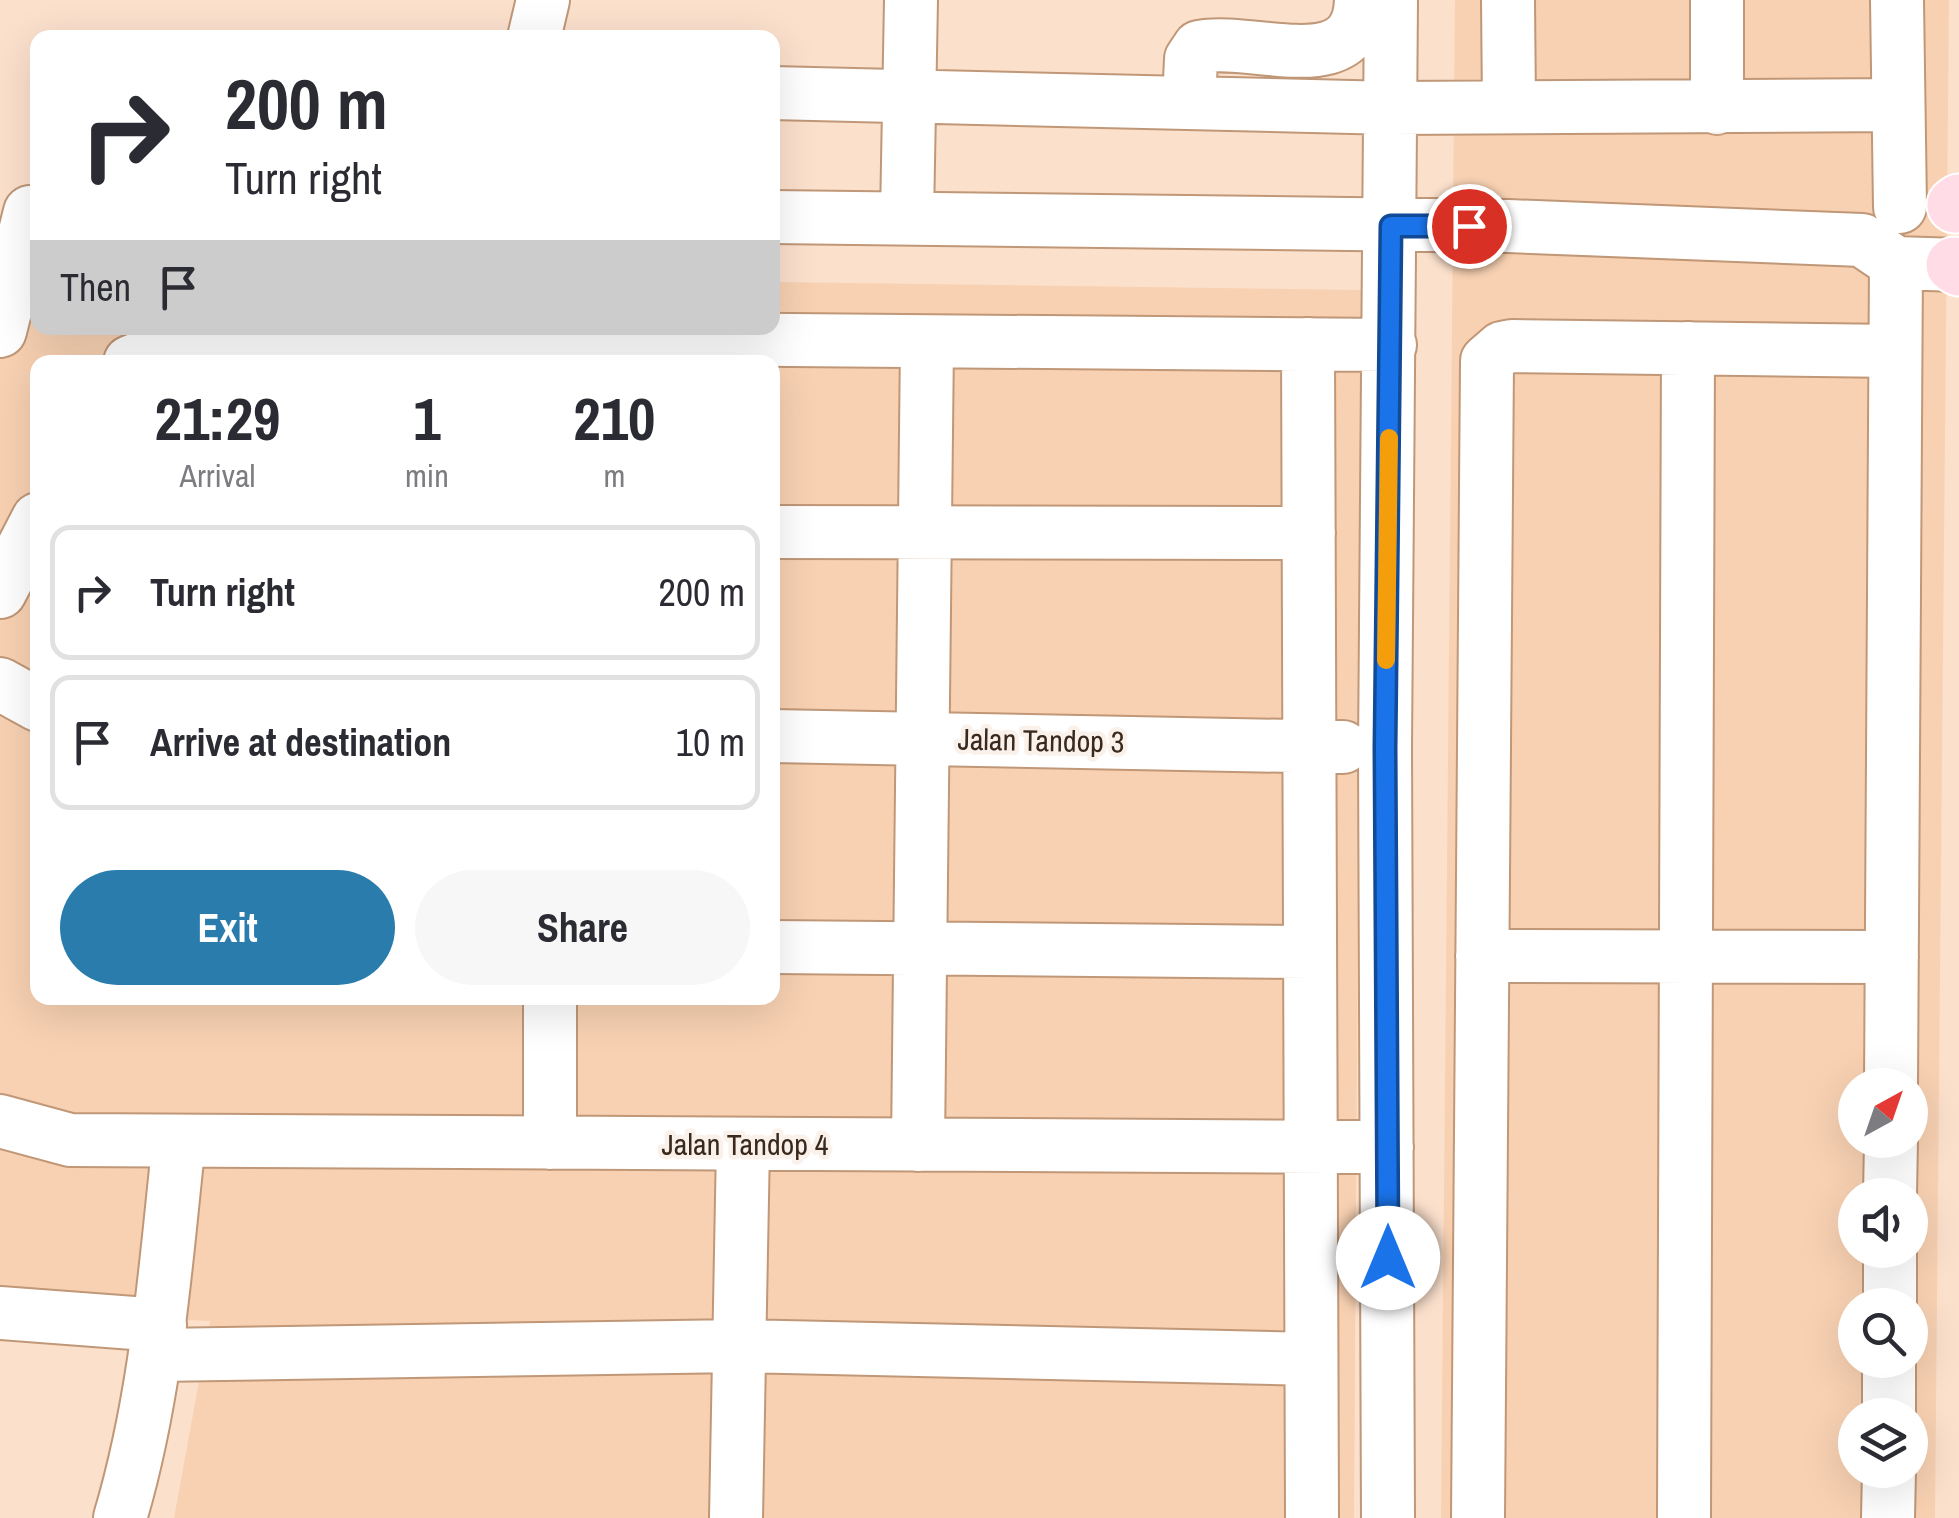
<!DOCTYPE html>
<html lang="en">
<head>
<meta charset="utf-8">
<style>
	:root { --surface:#fff; --page:#f7f7f7; --text:#2b2b33; --muted:#7c7c81; --line:#e1e1e2; --accent:#297cac }
	body { margin:0; font-family:"Archivo Narrow",sans-serif; background:var(--page); color:var(--text); height:100vh; display:flex; flex-direction:column; font-size:38px; white-space:nowrap }
	* { box-sizing:border-box; margin:0 }
	p { font-size:32px; color:var(--muted) }
	.icon { flex:none; width:55px; height:55px; fill:none; stroke:currentColor; stroke-width:2; stroke-linecap:round; stroke-linejoin:round }
	.map { position:relative; flex:1; overflow:hidden }
	.panel { position:absolute; left:30px; top:355px; width:750px; height:650px; display:flex; flex-direction:column; background:var(--surface); border-radius:20px; box-shadow:0 10px 40px #0002 }
	.panel>* { flex:none }
	.hud { position:absolute; left:30px; top:30px; width:750px; height:305px; border-radius:20px; box-shadow:0 10px 40px #0002; background:#fff; color:var(--text); overflow:hidden }
	.needle { width:65px; rotate:40deg }
	.tools { position:absolute; left:1838px; top:1068px; display:grid; gap:20px }
	.tools a { display:grid; place-items:center; width:90px; height:90px; border-radius:50%; background:var(--surface); box-shadow:0 10px 40px #0002; font-size:50px }
	.pin { position:absolute; display:grid; place-items:center; width:85px; height:85px; color:#fff; margin:-42px; border:5px solid #fff; border-radius:50%; box-shadow:0 2px 10px #0007 }
	.me { position:absolute; width:110px; margin:-55px; rotate:0deg; stroke-linejoin:round; filter:drop-shadow(0 0 8px #0008) }
	.turn { display:flex; align-items:center; gap:35px; height:210px; padding:0 30px; font-size:45px }
	.turn .icon { width:130px; height:130px; stroke-width:2.5 }
	.turn b { display:block; font-size:70px; line-height:85px }
	.then { display:flex; align-items:center; height:95px; padding:0 30px; background:#0003; gap:20px; font-size:38px }
	.eta { display:flex; justify-content:space-evenly; align-items:center; height:170px; text-align:center }
	.eta b { font-size:60px; font-weight:700; line-height:70px }
	.primary-button { display:flex; gap:20px; margin-top:auto; padding:20px 30px }
	.primary-button a { flex:1; height:115px; border-radius:60px; background:var(--accent); color:#fff; font-size:40px; font-weight:700; line-height:115px; text-align:center }
	.primary-button a+a { background:var(--page); color:var(--text) }
	ul { padding:0; list-style:none }
	li { display:flex; align-items:center; gap:30px; height:135px; margin:0 20px 15px; padding:0 10px; border:5px solid var(--line); border-radius:20px }
	li div { flex:1 }
	li b { display:block; font-size:38px }
	li em { font-style:normal }
	.map>svg:first-child { display:block }
</style>
</head>
<body>
<div class="map">
<svg width="1959" height="1518" viewBox="0 0 1959 1518">
	<rect width="100%" height="100%" fill="#fbe0cc"/>
	<path fill="#f8d1b2" fill-rule="evenodd" d="M1455 0H1949L1935 1518H1441ZM1855 1085H1910V1140H1855ZM1855 1195H1910V1250H1855ZM1855 1305H1910V1360H1855ZM1855 1415H1910V1470H1855Z
		M37 272 38 328H772L773 282 1362 290 1354 1518H174L210 1321 40 1314 0 1293V279ZM38 362H772V998H38Z"/>
	<g fill="none" stroke-linecap="round" stroke-linejoin="round">
		<defs>
			<path id="minor" d="M1508 0 1509 106
				M1717 0V108
				M1897 0 1900 207
				M534 38 543 0
				M772 93 1393 108 1898 105
				M1189 102 1191 59 1199 47C1255 36 1358 84 1361 0
				M772 217 1508 226 1862 240 1896 263 1959 265
				M907 217 911 0
				M0 331 30 212
				M1308 344 1312 1518
				M130 362 196 335 1390 345
				M772 532 1309 533
				M0 592 38 519
				M0 684 38 705
				M772 736 1343 747
				M772 947 1310 952
				M1482 956 1892 957
				M1891 1085 1896 263
				M0 1121 70 1140 1387 1147
				M550 1143V998
				M918 1145 927 343
				M1890 1195 1891 1140
				M1890 1305V1250
				M0 1313 160 1325
				M158 1355 740 1346 1311 1359
				M1889 1415V1360
				M120 1518C157 1394 165 1269 179 1141
				M736 1518 743 1145
				M1388 1518 1385 748 1391 0
				M1478 1518 1487 361 1502 348 1512 346 1895 351
				M1684 1518 1688 348
				M1888 1518 1889 1470"/>
			<path id="major" d="M1955 205 1959 202
				M1954 265 1959 268"/>
		</defs>
		<use href="#minor" stroke="#c09777" stroke-width="56"/>
		<use href="#major" stroke="#fff" stroke-width="59"/>
		<use href="#minor" stroke="#fff" stroke-width="52"/>
		<use href="#major" stroke="#ffdce6" stroke-width="55"/>
	</g>
	<g fill="none" stroke-linecap="round" stroke-linejoin="round">
		<defs>
			<path id="route" d="M1388 1258 1385 748 1391 226H1469"/>
		</defs>
		<use href="#route" stroke="#114b97" stroke-width="25"/>
		<use href="#route" stroke="#1a73e8" stroke-width="18"/>
		<path stroke="#f59e0b" stroke-width="18" d="M1386 660 1389 438"/>
	</g>
	<g text-anchor="middle" stroke-width="9" stroke-linejoin="round" paint-order="stroke">
		<g font-size="30" fill="#39281c" stroke="#faf1eb">
			<text transform="translate(1041 741) rotate(1)" y="10">Jalan Tandop 3</text>
			<text x="745" y="1155">Jalan Tandop 4</text>
		</g>
	</g>
</svg>
<div class="tools">
<a><svg class="needle" viewBox="-14 -14 28 28"><path d="M0-13l5 13h-10z" fill="#e53935"/><path d="M0 13l5-13h-10z" fill="#7c7c81"/></svg></a>
<a><svg class="icon" aria-label="sound" viewBox="0 0 24 24"><path d="M4 9h4l5-4v14l-5-4H4zM17 9q2 3 0 6"/></svg></a>
<a><svg class="icon" aria-label="search" viewBox="0 0 24 24"><circle cx="10" cy="10" r="6"/><path d="M15 15l6 6"/></svg></a>
<a><svg class="icon" aria-label="layers" viewBox="0 0 24 24"><path d="M12 4l9 5-9 5-9-5zM3 14l9 5 9-5"/></svg></a>
</div>
<div class="pin" style="left:1469px;top:226px;background:#d93025"><svg class="icon" aria-label="arrive" viewBox="0 0 24 24"><path d="M6 21V4h12l-3 4 3 4H6"/></svg></div>
<svg class="me" style="left:1388px;top:1258px" viewBox="-20 -20 40 40"><circle r="19" fill="#fff"/><path d="M0-13L10 11 0 6-10 11z" fill="#1a73e8"/></svg>
<div class="hud">
<div class="turn"><svg class="icon" aria-label="right" viewBox="0 0 24 24"><path d="M7 20v-9h11M14 6l5 5-5 5"/></svg><div><b>200 m</b>Turn right</div></div>
<div class="then">Then<svg class="icon" aria-label="arrive" viewBox="0 0 24 24"><path d="M6 21V4h12l-3 4 3 4H6"/></svg></div>
</div>
<section class="panel">
<div class="eta">
<div><b>21:29</b><p>Arrival</p></div>
<div><b>1</b><p>min</p></div>
<div><b>210</b><p>m</p></div>
</div>
<ul>
<li><svg class="icon" aria-label="right" viewBox="0 0 24 24"><path d="M7 20v-9h11M14 6l5 5-5 5"/></svg><div><b>Turn right</b></div><em>200 m</em></li>
<li><svg class="icon" aria-label="arrive" viewBox="0 0 24 24"><path d="M6 21V4h12l-3 4 3 4H6"/></svg><div><b>Arrive at destination</b></div><em>10 m</em></li>
</ul>
<div class="primary-button"><a>Exit</a><a>Share</a></div>
</section>
</div>
</body>
</html>
